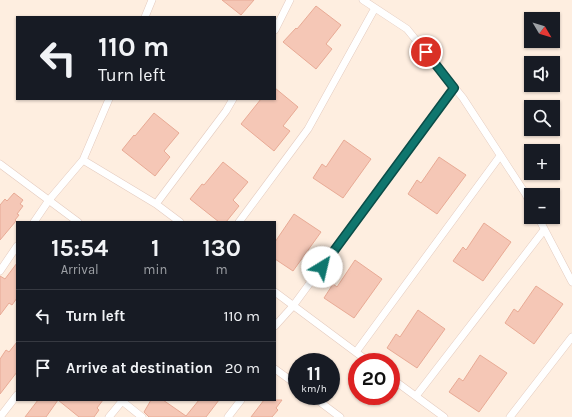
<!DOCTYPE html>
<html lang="en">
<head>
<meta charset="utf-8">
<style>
	:root { --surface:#171b24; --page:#20242c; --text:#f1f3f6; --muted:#9ea1a6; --line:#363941 }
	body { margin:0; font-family:Karla,sans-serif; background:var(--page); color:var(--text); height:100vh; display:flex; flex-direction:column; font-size:15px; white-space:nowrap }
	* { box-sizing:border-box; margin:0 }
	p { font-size:13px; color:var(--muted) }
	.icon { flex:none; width:22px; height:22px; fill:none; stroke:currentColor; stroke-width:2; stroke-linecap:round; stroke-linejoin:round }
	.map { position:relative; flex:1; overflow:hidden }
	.panel { position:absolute; left:16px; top:221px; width:260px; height:180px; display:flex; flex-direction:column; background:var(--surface); border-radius:0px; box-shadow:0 1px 3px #0004 }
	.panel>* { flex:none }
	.guide { position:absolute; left:16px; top:16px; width:260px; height:84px; border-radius:0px; box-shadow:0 1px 3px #0004; background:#171b24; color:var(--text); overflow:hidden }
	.needle { width:26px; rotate:128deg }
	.controls { position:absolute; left:524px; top:12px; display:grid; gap:8px }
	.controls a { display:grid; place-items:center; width:36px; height:36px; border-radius:0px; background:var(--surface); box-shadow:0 1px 3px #0004; font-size:20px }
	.speed { position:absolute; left:288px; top:353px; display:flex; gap:8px; font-size:20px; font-weight:700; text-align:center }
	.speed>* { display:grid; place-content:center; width:52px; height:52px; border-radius:50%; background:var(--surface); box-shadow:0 1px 3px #0004; line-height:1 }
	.speed small { font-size:10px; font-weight:400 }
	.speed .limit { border:6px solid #d22; background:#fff; color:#111 }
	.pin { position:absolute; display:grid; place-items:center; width:34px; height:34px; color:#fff; margin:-17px; border:2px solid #fff; border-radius:50%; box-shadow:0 1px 4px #0007 }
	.me { position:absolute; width:44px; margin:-22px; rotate:36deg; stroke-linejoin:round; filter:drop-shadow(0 0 3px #0008) }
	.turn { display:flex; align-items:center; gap:14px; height:84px; padding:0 16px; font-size:18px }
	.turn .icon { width:52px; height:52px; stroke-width:2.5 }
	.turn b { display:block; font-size:28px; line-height:34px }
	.eta { display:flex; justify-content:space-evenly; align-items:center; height:68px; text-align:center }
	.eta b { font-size:24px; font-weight:700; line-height:28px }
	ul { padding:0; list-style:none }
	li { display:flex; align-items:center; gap:12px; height:52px; padding:0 16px; border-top:1px solid var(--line) }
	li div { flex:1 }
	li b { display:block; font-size:15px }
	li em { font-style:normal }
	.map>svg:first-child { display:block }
</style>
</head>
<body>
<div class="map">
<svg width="572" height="417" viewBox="0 0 572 417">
	<rect width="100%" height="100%" fill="#feeee0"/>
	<path fill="#f5c7b6" stroke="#e8aa95" d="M222 0H254L241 15Z
		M316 6 341 25 326 44 332 49 316 69 283 42 296 28 297 29Z
		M275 88 298 107 283 126 290 131 274 151 241 124 261 99H275Z
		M154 113 179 133 164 151 170 157 155 176 122 150 134 135 135 136Z
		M344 140 371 159 343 198 313 178 322 164 326 167Z
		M439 157 466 175 437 214 408 194 417 180 421 183Z
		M223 162 248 182 233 200 239 206 226 222H219L190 199 202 184 204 185Z
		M14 193 23 200 20 204 23 206 17 214 19 215 15 220 16 221 0 240V205L5 199 7 201Z
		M294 214 321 232 293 271 275 259V242Z
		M484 223 511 242 483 281 453 261 463 247 466 250Z
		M355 260 382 279 354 318 324 298 333 284 337 287Z
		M17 263V298L12 305 9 303 0 315V276L5 279Z
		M536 286 563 304 534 344 505 323 514 309 518 312Z
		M418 310 445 329 417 368 387 348 396 334 400 337Z
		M17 342V372L0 394V359L6 350 9 352Z
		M480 355 507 373 479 412 449 392 459 378 463 381Z
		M38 400H103L97 408 99 410 94 417H79L58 400 46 417H25Z
		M151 400H163L186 416 199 400H219L206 417H149L144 412Z
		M264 400H282L276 408 278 410 272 417H251Z"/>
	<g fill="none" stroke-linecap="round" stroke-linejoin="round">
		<defs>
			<path id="lane" d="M363 0 407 29 463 98 525 193 531 205
				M145 17 152 0
				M275 30 290 0
				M83 160 156 204 180 222
				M0 164 78 222
				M156 204 226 111 233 99
				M538 217 572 282
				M34 222 49 200 83 160 109 99
				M239 222 308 129 375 8
				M0 271 17 246
				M275 292 369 362
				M275 326 293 306 454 87
				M356 352 500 156
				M275 369 297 385
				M391 378 444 417
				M312 396 340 417
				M416 396 544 230
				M122 401 142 417
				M0 417 17 395
				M109 417 123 400
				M228 417 241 400
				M510 417 572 337"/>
		</defs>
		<use href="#lane" stroke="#e4cbbf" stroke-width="8"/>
		<use href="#lane" stroke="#fff" stroke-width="7"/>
	</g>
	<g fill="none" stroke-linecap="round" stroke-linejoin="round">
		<defs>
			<path id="route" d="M322 267 454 88 426 52"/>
		</defs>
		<use href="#route" stroke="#0a4d48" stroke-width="10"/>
		<use href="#route" stroke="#0f766e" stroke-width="7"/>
	</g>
</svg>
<div class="controls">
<a><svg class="needle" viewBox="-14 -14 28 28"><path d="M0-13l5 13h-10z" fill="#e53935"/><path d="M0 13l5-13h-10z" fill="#9ea1a6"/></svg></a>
<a><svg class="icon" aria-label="sound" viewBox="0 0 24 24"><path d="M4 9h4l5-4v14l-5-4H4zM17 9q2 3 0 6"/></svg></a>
<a><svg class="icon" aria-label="search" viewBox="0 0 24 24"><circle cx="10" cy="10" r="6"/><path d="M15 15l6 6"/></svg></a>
<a>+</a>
<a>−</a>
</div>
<div class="speed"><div>11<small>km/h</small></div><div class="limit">20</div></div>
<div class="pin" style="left:426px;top:52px;background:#d93025"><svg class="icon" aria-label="arrive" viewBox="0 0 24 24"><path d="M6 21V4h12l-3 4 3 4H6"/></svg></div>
<svg class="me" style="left:322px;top:267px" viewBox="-20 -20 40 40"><circle r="19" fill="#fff"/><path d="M0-13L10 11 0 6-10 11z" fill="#0f766e"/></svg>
<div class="guide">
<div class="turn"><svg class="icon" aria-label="left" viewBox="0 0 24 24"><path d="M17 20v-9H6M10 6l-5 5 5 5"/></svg><div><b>110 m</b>Turn left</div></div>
</div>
<section class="panel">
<div class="eta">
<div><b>15:54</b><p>Arrival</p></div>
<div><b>1</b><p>min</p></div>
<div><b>130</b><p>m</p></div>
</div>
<ul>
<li><svg class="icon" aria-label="left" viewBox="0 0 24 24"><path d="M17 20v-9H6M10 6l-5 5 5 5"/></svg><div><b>Turn left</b></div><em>110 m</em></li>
<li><svg class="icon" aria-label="arrive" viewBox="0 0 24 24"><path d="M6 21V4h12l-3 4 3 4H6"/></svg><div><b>Arrive at destination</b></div><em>20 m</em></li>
</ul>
</section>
</div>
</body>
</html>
